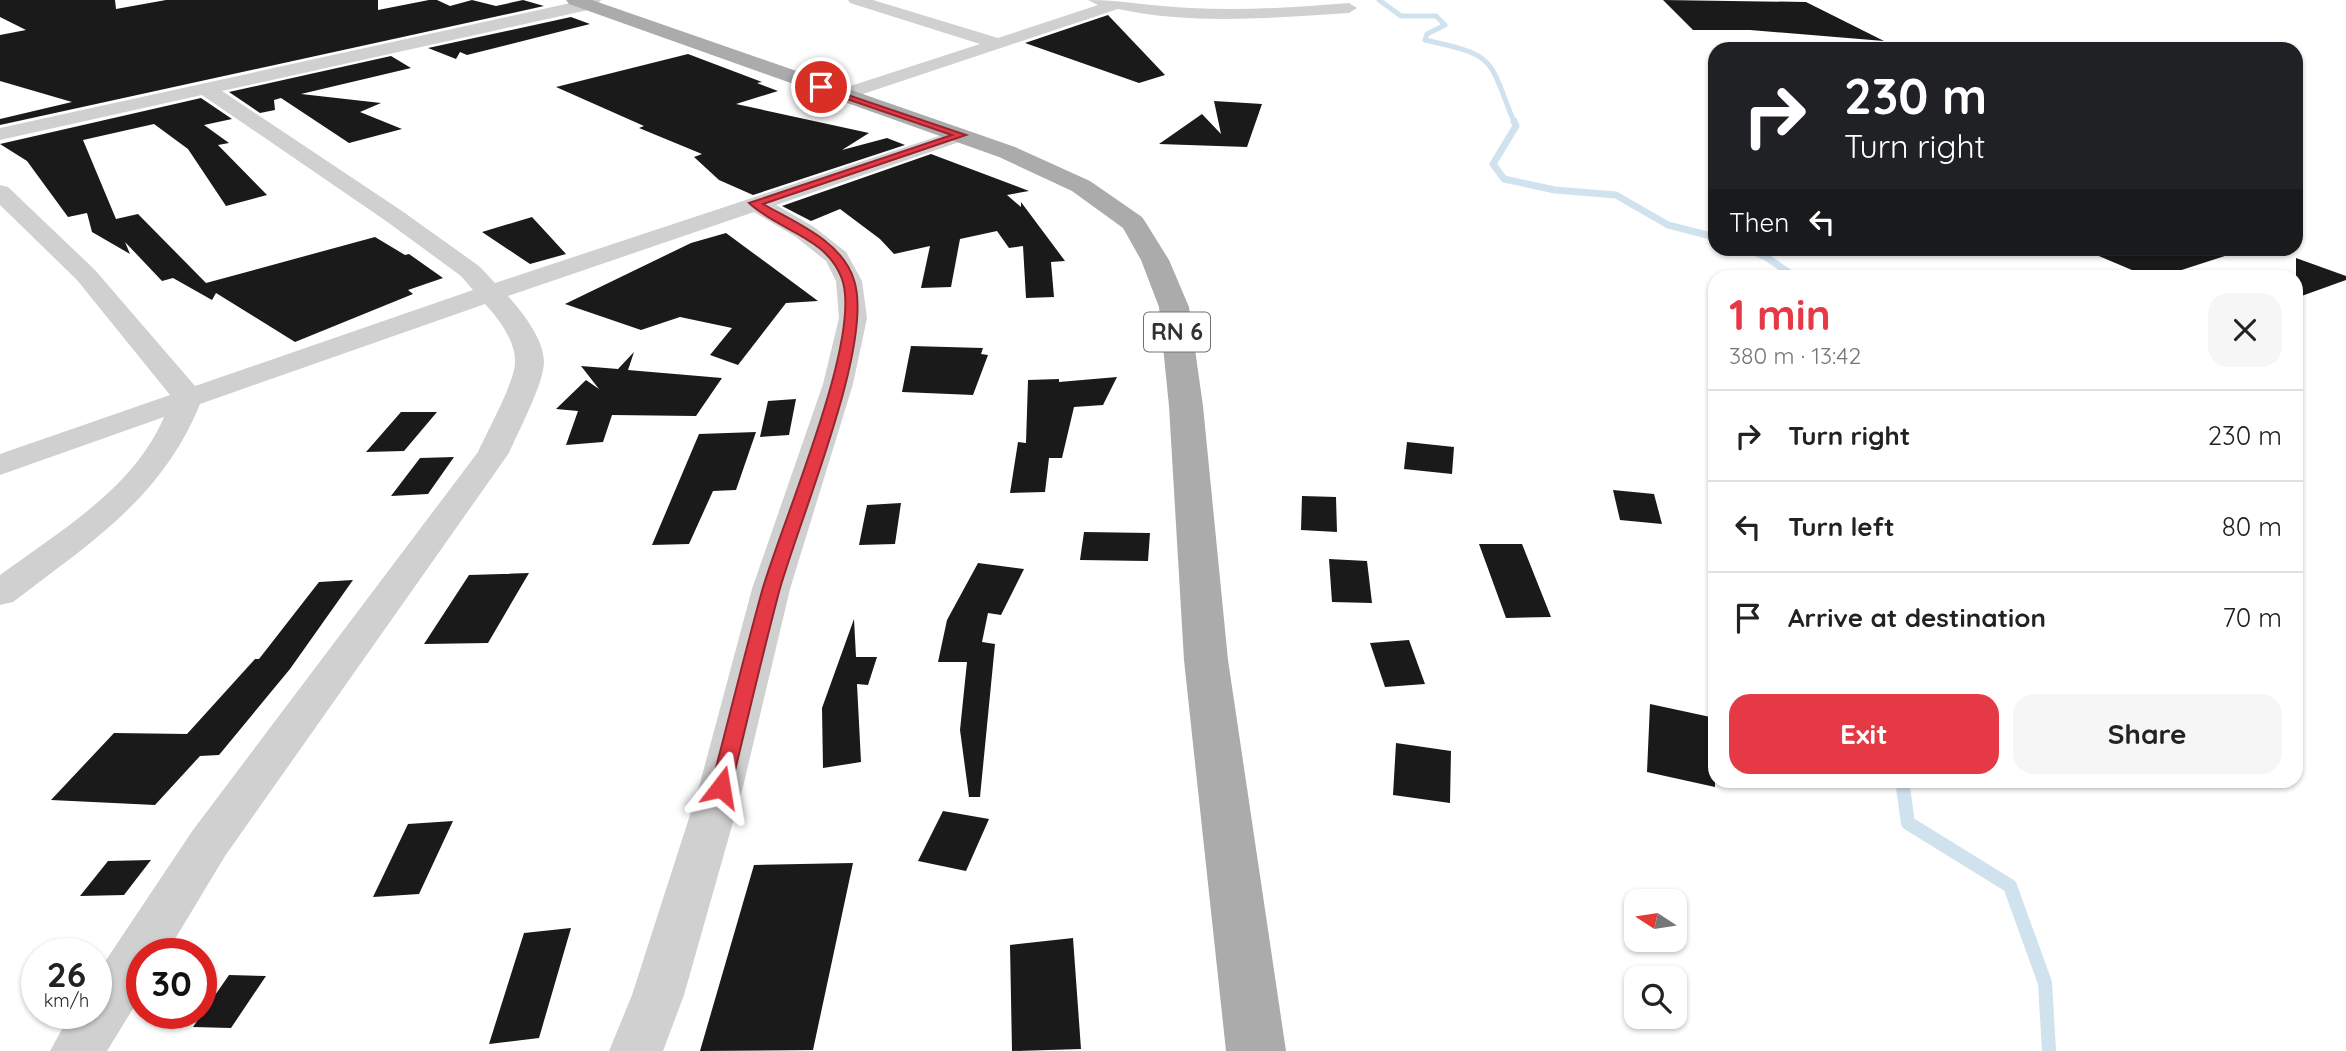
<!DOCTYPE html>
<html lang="en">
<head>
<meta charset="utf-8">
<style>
	:root { --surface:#fff; --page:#f6f6f6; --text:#222; --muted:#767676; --line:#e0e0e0; --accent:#e63946 }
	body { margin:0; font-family:Quicksand,sans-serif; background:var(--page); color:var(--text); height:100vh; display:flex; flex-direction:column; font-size:26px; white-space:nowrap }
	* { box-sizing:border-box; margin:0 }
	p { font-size:23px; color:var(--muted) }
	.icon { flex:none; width:38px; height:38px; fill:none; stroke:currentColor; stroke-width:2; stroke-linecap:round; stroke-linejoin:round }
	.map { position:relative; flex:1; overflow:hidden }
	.panel { position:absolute; left:1708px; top:270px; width:595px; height:518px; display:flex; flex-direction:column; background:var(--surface); border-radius:21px; box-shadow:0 2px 5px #0004 }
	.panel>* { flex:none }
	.guide { position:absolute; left:1708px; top:42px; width:595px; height:214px; border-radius:21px; box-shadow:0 2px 5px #0004; background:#202124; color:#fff; overflow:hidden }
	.needle { width:46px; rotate:282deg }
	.controls { position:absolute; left:1624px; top:889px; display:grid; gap:14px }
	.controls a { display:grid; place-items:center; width:63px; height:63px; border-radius:14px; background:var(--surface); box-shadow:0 2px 5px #0004; font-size:35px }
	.speed { position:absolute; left:21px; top:938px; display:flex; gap:14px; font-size:35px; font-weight:700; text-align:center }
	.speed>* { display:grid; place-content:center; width:91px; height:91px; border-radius:50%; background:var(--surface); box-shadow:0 2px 5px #0004; line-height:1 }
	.speed small { font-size:18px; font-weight:400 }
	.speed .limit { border:10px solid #d22; background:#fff; color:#111 }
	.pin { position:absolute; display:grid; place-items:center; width:60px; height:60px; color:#fff; margin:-30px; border:4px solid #fff; border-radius:50%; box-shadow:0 2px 7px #0007 }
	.me { position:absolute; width:77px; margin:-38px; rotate:14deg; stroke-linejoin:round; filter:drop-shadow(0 0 5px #0008) }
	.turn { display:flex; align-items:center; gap:24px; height:147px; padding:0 21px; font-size:32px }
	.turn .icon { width:91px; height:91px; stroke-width:2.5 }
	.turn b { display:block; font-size:49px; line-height:60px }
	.then { display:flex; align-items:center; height:66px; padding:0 21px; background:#0003; gap:14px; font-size:26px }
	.round { display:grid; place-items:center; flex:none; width:74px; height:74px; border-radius:21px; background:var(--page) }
	.summary { display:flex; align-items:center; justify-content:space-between; height:119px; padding:0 21px }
	h1 { font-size:42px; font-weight:700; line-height:52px; color:var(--accent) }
	.button { display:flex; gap:14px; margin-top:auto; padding:14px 21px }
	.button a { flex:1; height:80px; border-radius:21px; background:var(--accent); color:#fff; font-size:28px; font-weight:700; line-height:80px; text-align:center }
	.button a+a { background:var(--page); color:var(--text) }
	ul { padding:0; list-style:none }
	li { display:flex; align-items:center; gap:21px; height:91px; padding:0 21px; border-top:2px solid var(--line) }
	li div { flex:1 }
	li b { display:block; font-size:26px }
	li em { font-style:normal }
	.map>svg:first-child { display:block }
</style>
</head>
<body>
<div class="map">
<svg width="2346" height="1051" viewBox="0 0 2346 1051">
	<rect width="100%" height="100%" fill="#fff"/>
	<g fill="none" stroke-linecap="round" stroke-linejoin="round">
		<path stroke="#cfe2ee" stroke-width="5" d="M1379 0 1401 16H1436L1445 25 1427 34 1425 40C1498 56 1488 58 1514 122"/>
		<path stroke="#cfe2ee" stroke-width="7" d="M1514 121 1516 126 1493 164 1504 179 1555 190 1616 195 1668 225 1715 237
			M1744 248 1766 257 1794 276"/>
		<path stroke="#cfe2ee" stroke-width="14" d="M1902 780 1908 823 2010 886 2045 983 2049 1051"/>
	</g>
	<path fill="#1a1a1a" d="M0 0H115L116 9 166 0H378V10L429 0H437L450 6 472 0 496 6 523 0 544 6 0 125V119L72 102 0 81V35L26 30 0 17Z
		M1663 0 1806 2 1884 41 1750 30H1693Z
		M1108 15 1165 75 1139 83 1025 43Z
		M571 17 590 24 467 55 460 52 456 59 428 48Z
		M688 54 762 82 757 83 778 91 736 104 869 133 842 150 887 138 905 145 753 195 719 180 694 157 702 154 639 128 644 126 556 87Z
		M391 56 411 68 301 94 381 103 360 112 402 129 349 143 281 98 274 100 275 110 260 113 229 92Z
		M201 98 232 119 204 125 229 143 218 145 267 195 226 206 188 149 154 124 83 140 116 219 138 214 206 283 375 237 405 255 409 254 443 278 408 290 413 294 295 342 216 293 212 300 173 278 162 281 125 242 130 254 92 232 87 213 68 217 27 161 0 144Z
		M1214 101 1262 104 1247 147 1159 144 1202 114 1221 134Z
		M931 154 1029 191 1007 195 1021 207V202L1065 261 1051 262 1054 297 1026 298 1023 246 1009 248 997 231 960 239 951 287 921 288 930 246 894 254 880 239 840 209 811 221 782 206Z
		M532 217 566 254 530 264 482 232Z
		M726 233 818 301 786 303 738 365 710 355 732 328 680 317 641 330 565 304 691 243Z
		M2080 248H2230L2231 254 2163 276H2146Z
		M2296 258 2346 276V280L2296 298Z
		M911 346 983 348 981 354 988 355 973 395 902 392Z
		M634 352 628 370 722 378 696 416 612 415 603 442 566 445 578 411 556 409 586 380 599 389 581 366 618 369Z
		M1117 377 1103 405 1074 407 1062 458H1049L1045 492 1010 493 1018 442 1026 443 1028 380 1059 379V382Z
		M796 399 789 435 760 437 768 401Z
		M401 412H437L404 451 366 452Z
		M756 432 736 490 713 491 689 544 652 545 699 434Z
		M1407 442 1454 447 1452 474 1404 469Z
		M454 457 428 494 391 496 420 458Z
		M1613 490 1654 494 1662 524 1620 520Z
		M1302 496 1336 497 1337 532 1301 530Z
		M901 503 895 544 859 545 867 505Z
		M1084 532 1150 533 1148 561 1080 560Z
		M1479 544H1522L1551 617 1506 618Z
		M1329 559 1367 561 1372 603 1332 602Z
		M978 563 1024 569 1001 615 988 613 982 642 995 644 980 797H969L960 730 967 662H938L947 620Z
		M529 573 488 643 424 644 469 575Z
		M353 580 290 669 219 755 200 756 155 805 51 800 114 733 187 734 255 659H259L319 582Z
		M854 619 856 657H877L868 685 857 684 861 762 823 768 822 708Z
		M1409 640 1425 684 1385 687 1370 643Z
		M1650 704 1715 718V787L1647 772Z
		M1396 743 1451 751 1450 803 1393 795Z
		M943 811 989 819 966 871 918 861Z
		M453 821 419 894 373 897 408 824Z
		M151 860 124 895 80 896 108 861Z
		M853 863 813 1050 700 1051 754 865Z
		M571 928 539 1038 489 1044 524 933Z
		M1073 938 1081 1049 1012 1051 1010 945Z
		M229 975 266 976 231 1028 193 1027Z"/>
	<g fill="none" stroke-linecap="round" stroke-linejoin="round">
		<path fill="#d0d0d0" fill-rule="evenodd" d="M584 0H601L594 8 588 10 222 91 402 211 479 266 495 283 954 131H968L971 135 968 139 776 205 814 227 846 252 862 281 867 318 853 384 790 589 743 787 684 995 663 1051H609L632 995 699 787 752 589 823 384 839 318 836 281 826 261 796 237 754 212 508 296C522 312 544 339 544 362 544 383 518 432 509 453L225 856 166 954H142V994L107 1051H50L71 1013H96V975L193 830 478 452C487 432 516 380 515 361 515 340 498 318 485 304L200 404C162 498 90 543 13 602L0 605V575C60 531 134 488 164 417L0 475V454L170 395 77 280 0 205V185L8 187 95 270 195 386 473 290 461 276 386 221 202 95 0 140V128Z
			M848 0H873L998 38 1098 5 1088 0C1123 0 1156 7 1191 8 1244 11 1296 7 1349 3L1357 8 1349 13C1272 18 1193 25 1118 9L842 101 835 99 832 95 835 91 980 44 850 3Z"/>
		<path fill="#ababab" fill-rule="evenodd" d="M566 0H592L1015 147 1090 181 1142 217 1146 223 1169 260 1189 307 1203 406 1228 660 1286 1051H1226L1184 660 1169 406 1159 307 1141 260 1123 228 1072 191 999 157 569 4Z"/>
	</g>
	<path fill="#e63946" stroke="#96252e" stroke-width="2" d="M818 85 966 135 763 204C796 223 842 241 854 280 875 343 798 522 779 592 762 656 747 722 731 787L728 793 721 795 714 793 711 787C728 722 744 656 762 591 781 524 863 338 842 279 827 237 779 231 749 203L952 135 818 89Z"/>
	<g text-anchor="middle" stroke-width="7" stroke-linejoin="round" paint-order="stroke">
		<rect fill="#fff" stroke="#707070" stroke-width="2" x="1144" y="312.5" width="66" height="39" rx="5"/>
		<g font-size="23" font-weight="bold" fill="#333">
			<text x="1177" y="340">RN 6</text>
		</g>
	</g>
</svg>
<div class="controls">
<a><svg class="needle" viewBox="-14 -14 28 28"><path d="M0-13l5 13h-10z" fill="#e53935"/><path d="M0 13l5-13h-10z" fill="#767676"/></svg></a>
<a><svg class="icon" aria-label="search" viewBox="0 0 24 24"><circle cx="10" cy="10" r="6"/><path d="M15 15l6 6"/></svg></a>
</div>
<div class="speed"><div>26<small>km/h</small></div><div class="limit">30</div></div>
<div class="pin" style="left:821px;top:87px;background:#d93025"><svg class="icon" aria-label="arrive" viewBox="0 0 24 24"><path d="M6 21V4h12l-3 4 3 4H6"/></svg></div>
<svg class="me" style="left:721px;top:787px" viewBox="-20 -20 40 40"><path d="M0-17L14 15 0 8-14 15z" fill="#e63946" stroke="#fff" stroke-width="4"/></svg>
<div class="guide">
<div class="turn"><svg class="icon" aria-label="right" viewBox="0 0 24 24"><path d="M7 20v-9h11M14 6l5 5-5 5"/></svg><div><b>230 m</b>Turn right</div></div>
<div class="then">Then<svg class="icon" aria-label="left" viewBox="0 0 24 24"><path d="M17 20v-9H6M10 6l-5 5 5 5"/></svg></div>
</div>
<section class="panel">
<div class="summary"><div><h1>1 min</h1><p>380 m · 13:42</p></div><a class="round"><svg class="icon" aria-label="close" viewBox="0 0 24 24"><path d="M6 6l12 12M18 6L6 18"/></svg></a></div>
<ul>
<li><svg class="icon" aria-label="right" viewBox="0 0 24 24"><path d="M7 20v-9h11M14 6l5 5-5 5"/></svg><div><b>Turn right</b></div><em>230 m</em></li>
<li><svg class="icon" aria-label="left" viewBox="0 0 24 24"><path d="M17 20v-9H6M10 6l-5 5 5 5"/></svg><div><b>Turn left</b></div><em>80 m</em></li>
<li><svg class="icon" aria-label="arrive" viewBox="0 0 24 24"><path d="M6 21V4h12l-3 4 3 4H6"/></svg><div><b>Arrive at destination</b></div><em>70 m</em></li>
</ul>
<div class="button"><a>Exit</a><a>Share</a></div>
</section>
</div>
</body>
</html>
